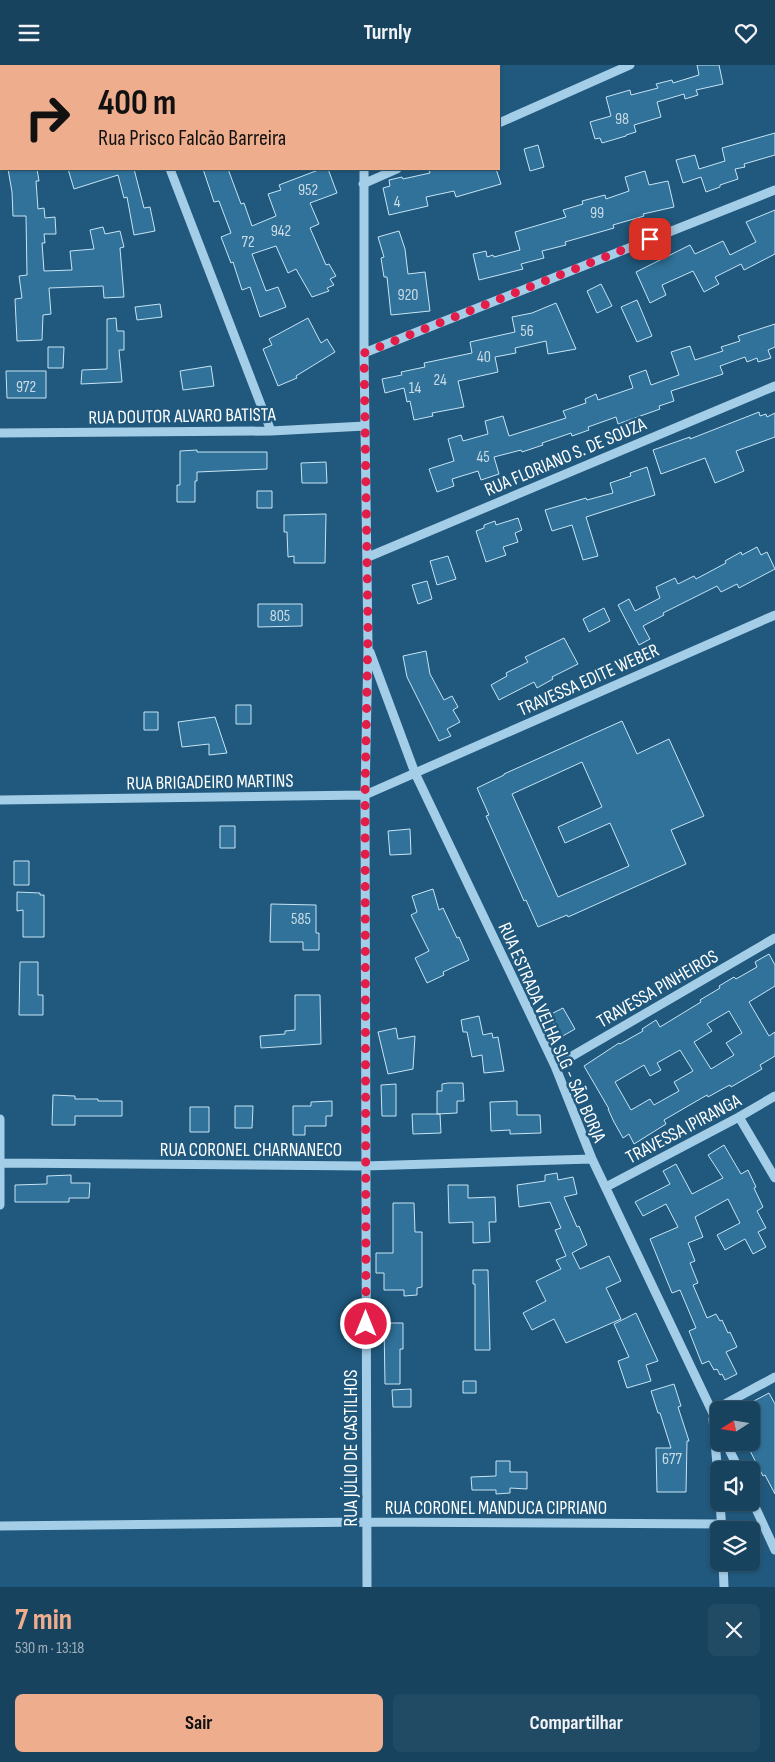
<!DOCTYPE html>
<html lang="pt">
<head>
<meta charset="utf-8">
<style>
	:root { --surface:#18435e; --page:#214a64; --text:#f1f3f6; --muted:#9fb0bc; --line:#365c73; --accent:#eead8d }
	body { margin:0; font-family:"Sofia Sans Condensed",sans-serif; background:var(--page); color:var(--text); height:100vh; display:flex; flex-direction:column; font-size:19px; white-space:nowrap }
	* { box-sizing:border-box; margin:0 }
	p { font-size:16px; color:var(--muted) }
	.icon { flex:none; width:28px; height:28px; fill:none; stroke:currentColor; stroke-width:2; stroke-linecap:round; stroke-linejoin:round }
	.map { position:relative; height:1522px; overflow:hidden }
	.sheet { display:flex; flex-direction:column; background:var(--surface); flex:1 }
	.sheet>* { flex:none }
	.hud { position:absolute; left:0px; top:0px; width:500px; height:105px; box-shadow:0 1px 4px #0004,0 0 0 1px var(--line); background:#eead8d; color:#111; overflow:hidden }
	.needle { width:32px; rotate:258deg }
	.tools { position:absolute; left:710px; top:1336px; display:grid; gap:10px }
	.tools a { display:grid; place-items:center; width:50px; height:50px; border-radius:8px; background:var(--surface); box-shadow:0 1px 4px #0004,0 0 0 1px var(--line); font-size:25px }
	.pin { position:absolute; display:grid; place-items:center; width:42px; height:42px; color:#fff; margin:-21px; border-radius:10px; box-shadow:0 2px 8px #0006 }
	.me { position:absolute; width:55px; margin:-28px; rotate:0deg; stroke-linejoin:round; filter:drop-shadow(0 0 4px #0008) }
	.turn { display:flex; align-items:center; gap:18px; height:105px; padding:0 15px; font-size:22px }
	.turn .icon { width:65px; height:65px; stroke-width:2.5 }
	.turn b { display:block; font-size:35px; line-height:42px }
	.round { display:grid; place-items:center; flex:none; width:52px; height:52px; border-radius:8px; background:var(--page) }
	.overview { display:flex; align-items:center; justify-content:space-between; height:85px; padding:0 15px }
	h1 { font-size:30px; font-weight:700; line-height:38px; color:var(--accent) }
	.button { display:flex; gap:10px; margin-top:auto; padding:10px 15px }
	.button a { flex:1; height:58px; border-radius:8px; background:var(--accent); color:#111; font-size:20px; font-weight:700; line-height:58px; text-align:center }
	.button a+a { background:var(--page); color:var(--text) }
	header { display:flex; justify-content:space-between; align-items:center; height:65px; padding:0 15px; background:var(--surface); font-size:22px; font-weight:700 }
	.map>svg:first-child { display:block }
</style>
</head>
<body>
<header><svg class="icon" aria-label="menu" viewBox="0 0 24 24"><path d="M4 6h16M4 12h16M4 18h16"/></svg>Turnly<svg class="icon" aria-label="heart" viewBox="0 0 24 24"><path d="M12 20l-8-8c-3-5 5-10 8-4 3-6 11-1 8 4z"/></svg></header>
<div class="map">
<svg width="775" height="1522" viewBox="0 0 775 1522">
	<rect width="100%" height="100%" fill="#20597d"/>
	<path fill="#30729a" stroke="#c7e4f5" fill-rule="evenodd" d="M697 0H719L723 19 696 25 698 30 685 34 684 29 657 37 661 52 634 60 636 67 626 70V71L602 78 600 73 595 74 590 57 611 51 606 32 630 25 631 30 658 23 656 19 672 15 673 18 699 10Z
		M775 68V90L744 99 745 102 735 104 738 114 720 120V122L706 127 701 112 683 118 676 95 695 90 699 104 725 96 722 83Z
		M538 80 544 102 530 106 524 84Z
		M8 104H37L39 116H36L38 144 44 143 45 153 55 152 56 169H44L45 178H42L44 206 72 205 70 186 94 184 90 165 103 162 105 169 120 166 124 182 120 183 124 232 104 233 103 221 49 223 51 249 43 250 42 275 17 276 15 234 22 233 19 211 27 210 26 151H13L12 127Z
		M68 104H134L144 143 150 142 155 166 134 170 127 132 124 133 118 110 74 124Z
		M203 104H228L241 139 244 138 252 161 276 151 268 129 281 125 279 120 321 104H328L337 128 310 138 319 159 310 163 326 200 329 199 336 211 330 214 334 220 327 223 329 226 312 232 296 204 288 208 276 181 252 189 266 226 278 222 286 242 260 252 250 222 242 225 233 197 231 198 221 172 231 168 219 136 214 137Z
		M439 104H496L501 119 456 132 454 126 426 132 428 141 389 150 383 123 390 121 389 115 402 112 403 114 430 108 429 106Z
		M645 106 649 120 668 116 674 142 643 149 644 151 613 160 614 163 565 177 566 180 542 186 544 193 521 199 523 204 479 215 473 189 486 186 487 192 493 190 494 192 520 185 515 167 566 152 563 145 583 139 582 136 605 130 606 134 629 126 625 112Z
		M775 145V189L744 205 741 199 715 212 719 219 704 227 693 206 662 220 666 230 650 238 636 207 690 180 695 189 723 176 730 190 756 177 746 157Z
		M399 166 405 184 408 209 425 207 430 246 391 250 387 212H384L381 193 384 192 378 172Z
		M601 219 612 241 597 248 587 226Z
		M637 235 652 271 637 277 621 242Z
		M556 238 576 284 548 289 546 276 515 283 516 288 495 292 498 307 458 316 464 342 432 348 433 351 414 355 410 336 407 337 404 323 385 328 382 314 402 310 401 307 425 302 424 298 472 288 470 277 515 267 512 252 532 248Z
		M160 239 162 252 137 255 135 242Z
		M116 253 117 266H124V285H119L122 317 81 319 82 305 107 304V254Z
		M308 253 321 278 327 274 335 287 296 311 297 313 278 321 263 284 272 280 269 274Z
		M775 259V282L768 285 771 293 758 297 757 293 747 297 745 292 720 301 723 309 671 326 674 336 659 341 660 344 618 359 616 352 588 362 589 365 572 371 571 368 542 378 543 380 522 387 521 385 494 392 499 409 481 415 478 406 452 414 454 421 437 427 429 404 454 396 448 374 461 370 463 376 488 369 485 356 503 351 509 371 566 353 563 346 586 338 585 334 596 329 598 335 633 323 629 311 646 305 651 320 679 310 671 287 690 281 695 295 723 286 721 282 740 276 738 271Z
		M48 282H64L63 303H48Z
		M211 301 214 321 183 325 180 306Z
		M6 306H46V333H7Z
		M759 347 760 351 766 349 767 352 775 348V372L736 386 744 406 715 418 705 393 661 409 653 385 690 372V374Z
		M197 385V387H267V404L197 407V416H195V437H177V420H180V386Z
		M326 397 327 418H302L301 398Z
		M647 402 655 430 586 452 598 491 583 495 572 460 552 466 545 445 586 433 587 435 613 428 610 418 631 411 630 408Z
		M257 426H272V443H257Z
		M326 449 325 498H294V491L288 492 287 467H284V450Z
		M518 453 522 465 515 468 518 477 503 482 506 490 486 497 476 466 484 463V460L495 456 496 460Z
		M757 482 761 490 767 487 775 504 739 523 737 519 721 527 717 521 663 548 664 550 643 561 650 574 639 580 618 540 629 534 635 546 660 533 656 522 675 513 678 519 694 511 696 514 726 498 725 496 741 487 742 490Z
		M448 491 456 514 437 520 430 496Z
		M427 516 432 534 418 539 412 520Z
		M258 539H302V561L258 562Z
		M604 543 610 556 589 567 583 554Z
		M564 573 578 599 552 612 553 614 537 623 534 617 499 635 491 620 507 611 506 608 528 597 525 592Z
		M426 586 430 609 444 635 452 631 458 642 453 645 460 657 447 664 451 671 439 676 407 612 403 591Z
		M236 640H251V659H236Z
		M144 647H158V665H144Z
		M215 652 227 688 209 690V679L182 682 178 657Z
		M622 656 637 689 669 674 704 751 671 765 686 799 568 852 567 850 538 862 526 835 524 836 486 751 489 750 477 723 504 710V709ZM582 697 602 742 558 762 565 778 610 758 629 801 558 832 512 729Z
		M220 761H235V783H220Z
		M410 764 411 789 390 790 388 766Z
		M14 796H29V820H14Z
		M433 824 439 845 443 843 457 873 459 872 469 895 443 907 444 910 427 918 415 893 429 886 411 850 417 847 412 831Z
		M17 827 40 828V830H44V872H23V845L17 846Z
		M271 839 316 840V868H319V885H303V877H270Z
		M769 889 775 900V921L749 937 769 971 775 967V991L760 1000 762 1004 731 1022 730 1020 726 1022 708 1032 707 1030 664 1055 666 1059 634 1079 629 1069 623 1073 614 1057 608 1044H609L584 1001 619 978 620 979 643 966 642 964 656 955 660 962 701 937 700 935 720 923 719 921 734 912 736 914 757 902 755 897ZM729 946 742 968 726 978 734 990 711 1004 694 977 712 966 707 959ZM680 985 693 1006 674 1017 679 1026 654 1040 650 1034 631 1045 615 1017 644 1000 650 1011 661 1005 657 998Z
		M20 897H38V930H43V950H19Z
		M295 930H320L321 979 261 983 260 971 285 969V966L295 965Z
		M563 943 575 964 561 972 549 950Z
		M479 951 483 970 492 968 493 973 498 972 504 1006 484 1008 482 990 472 992 467 967H463L461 955Z
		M396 963 398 974 415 971 413 1004 388 1009 378 967Z
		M448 1018H463L464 1036H457V1048L437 1049V1026H442V1019Z
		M396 1019V1051H382L381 1020Z
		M53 1030 75 1031V1034H98V1036H122V1051H75V1060H52Z
		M332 1036V1051H326V1061H305V1070H293V1041H311V1037Z
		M517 1036V1050H540L541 1068 510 1069V1065L491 1066 490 1037Z
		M235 1041H253L252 1063H235Z
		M190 1042H209V1067H190Z
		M412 1049H440L441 1068 413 1069Z
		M724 1080 741 1109 748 1105 756 1122 754 1123 763 1142 757 1146 766 1163 758 1167 766 1182 753 1189 745 1174 725 1185 717 1170 740 1158 728 1134 695 1152 703 1172 688 1178 695 1196 690 1198 698 1218 693 1220 707 1253 716 1249 720 1256 722 1255 728 1268 730 1267 737 1282 726 1287 737 1309 725 1315 722 1309 720 1310 717 1304 714 1305 709 1296 702 1299 689 1266 696 1263 680 1225 672 1228 650 1174 678 1162 666 1139 643 1151 635 1137 670 1119 663 1106 676 1099 692 1129 723 1113 708 1090Z
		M557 1108 558 1115 573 1112 577 1129 564 1132 577 1162 579 1161 587 1180 572 1188 580 1204 609 1191 621 1216 606 1223 621 1254 566 1278 554 1254 532 1265 523 1248 546 1236 536 1216 561 1204 556 1195 566 1191 555 1165 561 1163 550 1137 519 1142 517 1120 545 1116V1110Z
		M71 1110V1118H90L89 1133H69V1137H15V1120L47 1119V1111Z
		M448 1120H468V1133L495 1132 496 1157H489L490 1177 473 1178V1157L449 1158Z
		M393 1138H414L415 1167H422V1222L417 1223V1230L404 1231V1225H384V1208H376V1188H393Z
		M473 1205H488L490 1285H475V1219H473Z
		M636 1248 658 1296 646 1300 651 1316 627 1323 618 1296 629 1292 614 1259Z
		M384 1258H403V1284H400V1319H385Z
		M463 1316H476V1328H463Z
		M674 1319 681 1341 678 1342 689 1376H687L686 1427H657L656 1383H671L660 1348H658L651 1326Z
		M411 1324V1342H393L392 1325Z
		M769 1328 775 1339V1429L765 1410 763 1411 746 1378H751V1344L755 1342 752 1337Z
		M496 1396H510V1407H527V1424L510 1423V1428L496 1429V1425H472L471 1412 496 1411Z"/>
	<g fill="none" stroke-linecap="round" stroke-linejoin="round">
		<path stroke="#a4cde7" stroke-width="9" d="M130 0 131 1
			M365 0V1
			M2 1 8 0
			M428 1 431 0
			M499 58 630 0
			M170 104 271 366
			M364 104V288L368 583 365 730 367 1522
			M363 119 397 104
			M364 288 775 125
			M0 368 271 366 365 361
			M368 492 775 321
			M370 587 415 708 555 1001 592 1094 719 1361
			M0 735 365 730 775 550
			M555 1001 775 873
			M739 1052 775 1113
			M0 1054V1140
			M0 1098 365 1101 592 1094
			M606 1122 739 1052 775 1031
			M712 1346 775 1312
			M713 1354 719 1422
			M726 1378 739 1405
			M751 1433 775 1485
			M720 1438 722 1465
			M0 1461 367 1457 722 1459
			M723 1498 724 1522"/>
	</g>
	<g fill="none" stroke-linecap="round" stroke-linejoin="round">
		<path stroke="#e11d48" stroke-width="9" stroke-dasharray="0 16.2" d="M366 1259 365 730 368 564 364 288 650 174"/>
	</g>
	<g text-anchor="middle" stroke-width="5" stroke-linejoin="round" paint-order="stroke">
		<g font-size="16" fill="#cbdce6">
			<text x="622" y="59">98</text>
			<text x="308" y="130">952</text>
			<text x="397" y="142">4</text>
			<text x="597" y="153">99</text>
			<text x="281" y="171">942</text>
			<text x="248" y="182">72</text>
			<text x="408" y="235">920</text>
			<text x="527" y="271">56</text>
			<text x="484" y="297">40</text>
			<text x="440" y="320">24</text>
			<text x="26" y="327">972</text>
			<text x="415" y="328">14</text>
			<text x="483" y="397">45</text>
			<text x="280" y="556">805</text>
			<text x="301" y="859">585</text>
			<text x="672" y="1399">677</text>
		</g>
		<g font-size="19" fill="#fff" stroke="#20597d">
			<text transform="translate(182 350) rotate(-1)" y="7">RUA DOUTOR ALVARO BATISTA</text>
			<text transform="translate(565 391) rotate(-23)" y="7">RUA FLORIANO S. DE SOUZA</text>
			<text transform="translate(588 614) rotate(-24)" y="7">TRAVESSA EDITE WEBER</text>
			<text transform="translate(210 716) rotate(-1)" y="7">RUA BRIGADEIRO MARTINS</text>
			<text transform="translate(657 923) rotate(-30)" y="7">TRAVESSA PINHEIROS</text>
			<text transform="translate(553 967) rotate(66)" y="7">RUA ESTRADA VELHA SLG - SÃO BORJA</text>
			<text transform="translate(683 1063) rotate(-28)" y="7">TRAVESSA IPIRANGA</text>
			<text x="251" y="1091">RUA CORONEL CHARNANECO</text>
			<text transform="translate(350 1383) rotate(-90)" y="7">RUA JÚLIO DE CASTILHOS</text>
			<text x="496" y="1449">RUA CORONEL MANDUCA CIPRIANO</text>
		</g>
	</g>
</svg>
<div class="tools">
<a><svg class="needle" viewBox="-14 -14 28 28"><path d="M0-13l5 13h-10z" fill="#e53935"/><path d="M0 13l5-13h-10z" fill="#9fb0bc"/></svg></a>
<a><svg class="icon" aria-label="sound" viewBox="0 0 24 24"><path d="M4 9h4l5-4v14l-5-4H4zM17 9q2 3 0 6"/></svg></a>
<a><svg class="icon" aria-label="layers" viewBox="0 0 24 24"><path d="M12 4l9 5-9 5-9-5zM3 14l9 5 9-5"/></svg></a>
</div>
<div class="pin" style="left:650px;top:174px;background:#d93025"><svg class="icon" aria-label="arrive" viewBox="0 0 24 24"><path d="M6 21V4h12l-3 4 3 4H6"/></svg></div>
<svg class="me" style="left:366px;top:1259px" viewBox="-20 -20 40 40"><circle r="17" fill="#e11d48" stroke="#fff" stroke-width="3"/><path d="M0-11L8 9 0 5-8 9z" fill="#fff"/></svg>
<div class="hud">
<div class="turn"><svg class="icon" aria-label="right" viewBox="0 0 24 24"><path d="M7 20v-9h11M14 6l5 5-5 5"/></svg><div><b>400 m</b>Rua Prisco Falcão Barreira</div></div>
</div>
</div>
<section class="sheet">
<div class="overview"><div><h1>7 min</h1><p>530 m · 13:18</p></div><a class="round"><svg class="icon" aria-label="close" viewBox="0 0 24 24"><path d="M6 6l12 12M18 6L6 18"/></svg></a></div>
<div class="button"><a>Sair</a><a>Compartilhar</a></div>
</section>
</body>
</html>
